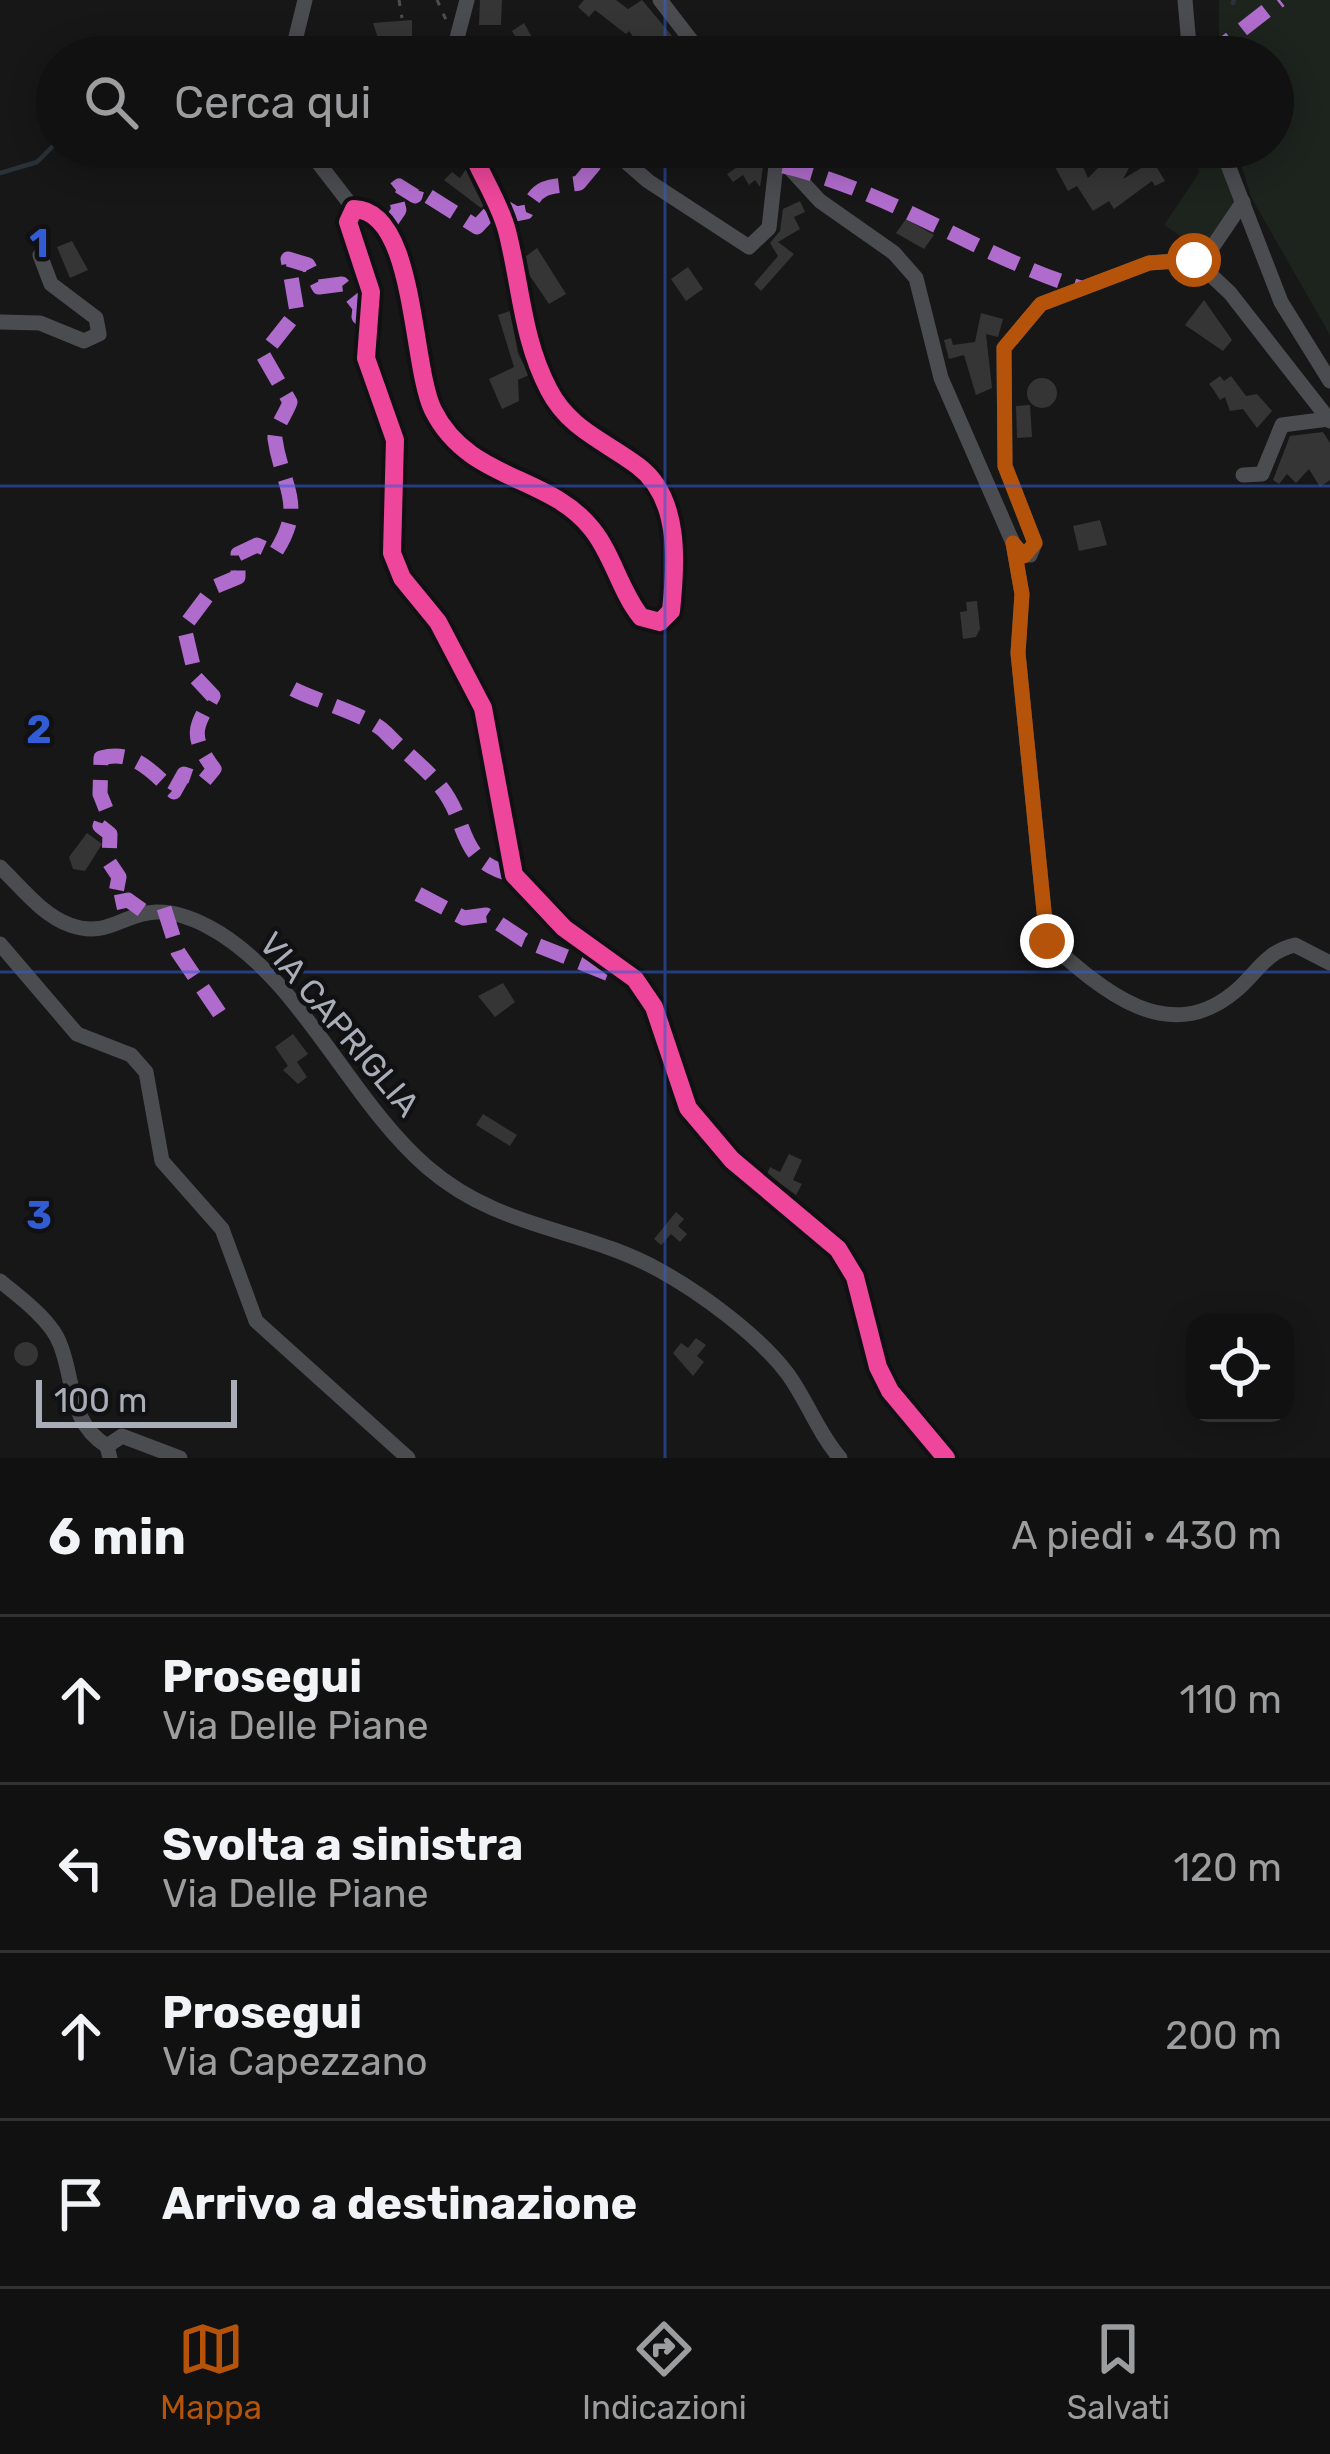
<!DOCTYPE html>
<html lang="it">
<meta charset="utf-8">
<style>
:root{--surface:#111;--page:#1a1a1a;--text:#f1f3f6;--muted:#9c9d9f;--line:#303131;--accent:#b45309}
body{margin:0;font-family:Rubik,sans-serif;background:var(--page);color:var(--text)}
.controls{position:absolute;right:36px;bottom:36px;display:grid;overflow:hidden;border-radius:24px;box-shadow:0 6px 30px #0003}
.controls button{width:108px;height:108px;display:grid;place-items:center;padding:0;border:0;border-bottom:3px solid var(--line);background:var(--surface);color:var(--text);font:60px sans-serif}
.scale{position:absolute;left:36px;bottom:30px;width:201px;box-sizing:border-box;padding-left:12px;border:6px solid #a8adb8;border-top:0;font-size:33px;line-height:42px;white-space:nowrap;color:#a8adb8;-webkit-text-stroke:9px #111113;paint-order:stroke}
.stop{position:absolute;width:36px;height:36px;margin:-27px;border:9px solid #b45309;border-radius:50%;background:#fff}
.stop.end{background:#b45309;border-color:#fff;box-shadow:0 3px 12px #0008}
.list{margin:0;padding:0;list-style:none}
h2{display:flex;justify-content:space-between;align-items:center;height:156px;margin:0;padding:0 48px;font-size:51px}
h2 small{font-size:39px;font-weight:400;color:var(--muted)}
.list li{display:grid;grid-template-columns:78px 1fr auto;gap:36px;align-items:center;box-sizing:border-box;height:168px;padding:0 48px;border-top:3px solid var(--line)}
.list b{display:block;font-size:45px;white-space:nowrap}
.list p{margin:0;font-size:39px;white-space:nowrap;color:var(--muted)}
.list em{font-size:39px;font-style:normal;color:var(--muted)}
.icon{flex:none;width:66px;height:66px;fill:none;stroke:currentColor;stroke-width:2;stroke-linecap:round;stroke-linejoin:round}
.map{position:relative;flex:none;width:1330px;height:1458px;overflow:hidden}
.search{position:absolute;background:var(--surface);box-shadow:0 6px 30px #0003;left:36px;right:36px;top:36px;height:132px;display:flex;align-items:center;gap:30px;box-sizing:border-box;padding:0 42px;border-radius:66px;color:var(--muted);font-size:45px}
.sheet{height:828px;background:var(--surface)}
nav{display:flex;justify-content:space-around;align-items:center;box-sizing:border-box;height:168px;border-top:3px solid var(--line);background:var(--surface);font-size:33px;color:var(--muted)}
nav a{display:grid;justify-items:center;gap:6px}
nav .on{color:var(--accent)}
.map>svg:first-child{display:block}
.green{fill:#1d241e}
.lines{fill:none;stroke-linecap:round;stroke-linejoin:round}
.stream{stroke:#2a3239;stroke-width:4.5}
.building{fill:#353536}
.path{stroke:#4d4e52;stroke-width:3;stroke-dasharray:6 9;stroke-linecap:butt}
.minor{stroke:#4b4c50;stroke-width:15}
.quiet{stroke:#b06ccc;stroke-width:15;stroke-dasharray:30 15;stroke-linecap:butt}
.cycleway-casing{stroke:#111113;stroke-width:26}
.cycleway{stroke:#ed469a;stroke-width:18}
.route{stroke:#b45309;stroke-width:15}
.grid{fill:none;stroke:#325cd3;stroke-width:3;stroke-opacity:0.55}
.labels{text-anchor:middle;stroke-width:9;stroke-linejoin:round;paint-order:stroke}
.street-label{font-size:33px;fill:#a8adb8;stroke:#111113}
.grid-label{font-size:39px;text-anchor:middle;font-weight:bold;fill:#325cd3;stroke:#111113;stroke-width:9;stroke-linejoin:round;paint-order:stroke}
</style>
<div class="map">
<svg width="1330" height="1458" viewBox="0 0 1330 1458">
<rect width="100%" height="100%" fill="#171717"/>
<g class="green">
<polygon points="1219,0 1330,0 1330,335 1251,197 1236,147 1273,147 1273,57 1219,57"/>
<polygon points="1196,147 1218,147 1238,198 1205,253 1164,225 1199,173"/>
</g>
<g class="lines">
<g class="stream">
<polyline points="1233,3 1234,0"/>
<polyline points="0,173 37,162 56,143"/>
</g>
</g>
<g class="building">
<polygon points="480,0 502,0 501,25 479,25"/>
<polygon points="584,0 616,0 628,9 642,0 683,49 676,53 667,40 656,48 650,39 639,45 629,31 626,34 595,10 589,17 578,7"/>
<polygon points="412,20 412,46 394,52 396,57 384,57 373,23"/>
<polygon points="524,23 543,57 527,57 512,31"/>
<polygon points="743,147 758,147 764,160 760,187 755,180 749,185 743,175 733,182 727,174 736,168 729,158"/>
<polygon points="1114,152 1130,166 1123,179 1153,161 1165,181 1155,186 1152,181 1114,209 1109,201 1093,211 1077,186 1068,191 1055,167 1078,156 1088,178"/>
<polygon points="466,169 484,205 481,208 444,180 452,172 460,178"/>
<polygon points="800,201 805,212 794,217 800,229 778,242 794,254 761,291 754,284 778,256 770,243 780,231 783,209"/>
<polygon points="906,219 934,235 924,249 896,233"/>
<polygon points="72,241 88,270 70,278 57,247"/>
<polygon points="537,248 566,294 549,304 528,273 525,257"/>
<polygon points="688,267 703,289 686,301 671,279"/>
<polygon points="1204,300 1232,340 1223,351 1185,325"/>
<polygon points="510,311 518,353 529,375 518,380 519,401 502,409 489,379 514,367 498,315"/>
<polygon points="981,313 1003,319 998,337 986,334 992,388 976,395 964,355 949,359 944,340 951,338 953,345 975,342"/>
<polygon points="1220,376 1224,381 1231,376 1246,396 1257,394 1272,411 1257,428 1243,409 1230,411 1225,397 1220,400 1213,389 1209,384"/>
<circle cx="1042" cy="393" r="15"/>
<polygon points="1030,405 1032,437 1017,438 1016,406"/>
<polygon points="1323,432 1330,443 1330,480 1320,487 1309,469 1296,483 1287,474 1279,484 1273,480 1290,436"/>
<polygon points="1100,520 1107,545 1079,551 1073,526"/>
<polygon points="977,601 980,629 976,637 963,639 960,612 967,611 966,602"/>
<polygon points="87,833 102,844 85,871 73,869 69,857"/>
<polygon points="503,983 515,1002 495,1017 478,996"/>
<polygon points="293,1034 308,1054 297,1062 307,1077 298,1084 283,1070 288,1066 275,1047"/>
<polygon points="483,1114 517,1135 510,1146 476,1125"/>
<polygon points="789,1154 802,1160 793,1180 802,1184 796,1195 767,1174 770,1167 780,1172"/>
<polygon points="676,1212 684,1219 678,1226 687,1234 680,1242 671,1234 661,1245 654,1239"/>
<polygon points="696,1338 706,1345 697,1356 704,1362 693,1376 673,1353 681,1343 688,1348"/>
<circle cx="26" cy="1354" r="12"/>
</g>
<g class="lines">
<g class="path">
<polyline points="399,0 402,18"/>
<polyline points="437,0 447,22"/>
</g>
<g class="minor">
<polyline points="660,0 704,57"/>
<polyline points="1185,0 1190,57"/>
<polyline points="291,57 305,0"/>
<polyline points="452,57 467,0"/>
<polyline points="306,147 354,209"/>
<path d="M470,147c11,29 29,54 37,84 14,54 15,108 42,159 20,39 56,51 89,76 43,32 38,98 33,145l-11,11 -19,-5c-21,-26 -28,-62 -49,-88 -43,-55 -123,-47 -159,-119 -22,-45 -17,-200 -79,-201l-6,13 23,70 -5,66 29,82 -3,113 10,25 36,44 45,86 31,167 50,53 71,51 19,28 34,101 44,52 106,89 17,28 23,90 12,24 56,67"/>
<polyline points="609,147 648,181 749,247 769,228 777,156"/>
<path d="M770,147l50,54 74,52 22,25 25,100 72,165 9,51 -4,59 29,288c55,49 122,109 191,48 21,-19 28,-37 57,-44l35,18"/>
<polyline points="1221,147 1281,302 1330,381"/>
<polyline points="1194,259 1230,293 1330,421"/>
<polyline points="0,322 40,323 84,341 99,334 96,318 51,284 40,255"/>
<polyline points="1243,475 1262,474 1282,425 1328,419"/>
<polyline points="1015,546 1017,553 1030,555 1035,543 1005,466 1004,348 1041,304 1149,263 1205,258 1243,202"/>
<path d="M0,867c21,20 42,48 70,58 53,19 61,-38 137,1 91,47 141,173 220,241 74,64 155,60 232,103 42,23 99,65 128,103 20,27 31,60 53,85"/>
<polyline points="0,944 77,1034 131,1055 146,1072 162,1161 222,1229 256,1321 408,1458"/>
<path d="M0,1281c19,15 52,40 60,63 15,37 8,78 47,102"/>
<polyline points="110,1458 107,1446 122,1436 180,1458"/>
</g>
<g class="quiet">
<polyline points="1207,57 1280,0"/>
<path d="M783,166c106,24 198,92 301,123"/>
<path d="M499,204l17,10 10,-2c13,-30 24,-24 53,-29l30,-36"/>
<polyline points="386,229 399,210 394,190 399,186 415,196 417,189 477,227 490,213 500,225 500,221"/>
<path d="M293,689c23,12 78,27 93,44 17,18 39,34 54,53 31,38 15,75 74,89"/>
<polyline points="418,894 464,918 486,915 524,940 612,975"/>
<polyline points="164,908 178,952 220,1014"/>
<path d="M142,910l-14,-10 -14,3 5,-26 -10,-15 1,-28 -10,-8 6,-17 -6,-15 1,-36c33,-9 51,14 73,34l10,-18 20,7 10,-12c-26,-35 -18,-42 -1,-73l-17,-18 -12,-51 30,-40 24,-10v-23l19,-9 18,8c32,-50 7,-65 0,-114 -1,-10 12,-27 15,-37l-27,-47 34,-43 -9,-53 20,6 11,22 23,-3 18,23 -1,10 6,-1"/>
</g>
<g class="cycleway-casing">
<path id="cycleway" d="M470,147c11,29 29,54 37,84 14,54 15,108 42,159 20,39 56,51 89,76 43,32 38,98 33,145l-11,11 -19,-5c-21,-26 -28,-62 -49,-88 -43,-55 -123,-47 -159,-119 -22,-45 -17,-200 -79,-201l-6,13 23,70 -5,66 29,82 -3,113 10,25 36,44 45,86 31,167 50,53 71,51 19,28 34,101 44,52 106,89 17,28 23,90 12,24 56,67"/>
</g>
<use href="#cycleway" class="cycleway"/>
</g>
<g class="lines">
<polyline class="route" points="1047,941 1018,653 1022,594 1013,543 1024,556 1035,543 1005,466 1004,348 1041,304 1149,263 1194,260"/>
</g>
<path class="grid" d="M665,0v57M665,147v1311M0,486h1330M0,972h1330"/>
<g class="labels">
<g class="street-label">
<text transform="translate(340 1024) rotate(50)" y="12">VIA CAPRIGLIA</text>
</g>
</g>
<g class="grid-label">
<text x="39" y="257">1</text>
<text x="39" y="743">2</text>
<text x="39" y="1229">3</text>
</g>
</svg>
<div class="controls">
<button><svg class="icon" aria-label="locate" viewBox="0 0 24 24"><circle cx="12" cy="12" r="6"/><path d="M12 2v4M12 18v4M2 12h4M18 12h4"/></svg></button>
</div>
<div class="scale">100 m</div>
<div class="stop" style="left:1194px;top:260px"></div>
<div class="stop end" style="left:1047px;top:941px"></div>
<div class="search"><svg class="icon" aria-label="search" viewBox="0 0 24 24"><circle cx="10" cy="10" r="6"/><path d="M15 15l6 6"/></svg>Cerca qui</div>
</div>
<section class="sheet">
<h2>6 min<small>A piedi · 430 m</small></h2>
<ul class="list">
<li><svg class="icon" aria-label="ahead" viewBox="0 0 24 24"><path d="M12 20V5M6 11l6-6 6 6"/></svg><div><b>Prosegui</b><p>Via Delle Piane</p></div><em>110 m</em></li>
<li><svg class="icon" aria-label="left" viewBox="0 0 24 24"><path d="M17 20v-9H6M10 6l-5 5 5 5"/></svg><div><b>Svolta a sinistra</b><p>Via Delle Piane</p></div><em>120 m</em></li>
<li><svg class="icon" aria-label="ahead" viewBox="0 0 24 24"><path d="M12 20V5M6 11l6-6 6 6"/></svg><div><b>Prosegui</b><p>Via Capezzano</p></div><em>200 m</em></li>
<li><svg class="icon" aria-label="arrive" viewBox="0 0 24 24"><path d="M6 21V4h12l-3 4 3 4H6"/></svg><div><b>Arrivo a destinazione</b></div></li>
</ul>
</section>
<nav>
<a class="on"><svg class="icon" aria-label="map" viewBox="0 0 24 24"><path d="M3 6l6-2 6 2 6-2v14l-6 2-6-2-6 2zM9 4v14M15 6v14"/></svg>Mappa</a>
<a><svg class="icon" aria-label="directions" viewBox="0 0 24 24"><path d="M12 3l9 9-9 9-9-9zM9 14v-3h6M13 9l2 2-2 2"/></svg>Indicazioni</a>
<a><svg class="icon" aria-label="saved" viewBox="0 0 24 24"><path d="M7 4h10v16l-5-4-5 4z"/></svg>Salvati</a>
</nav>
